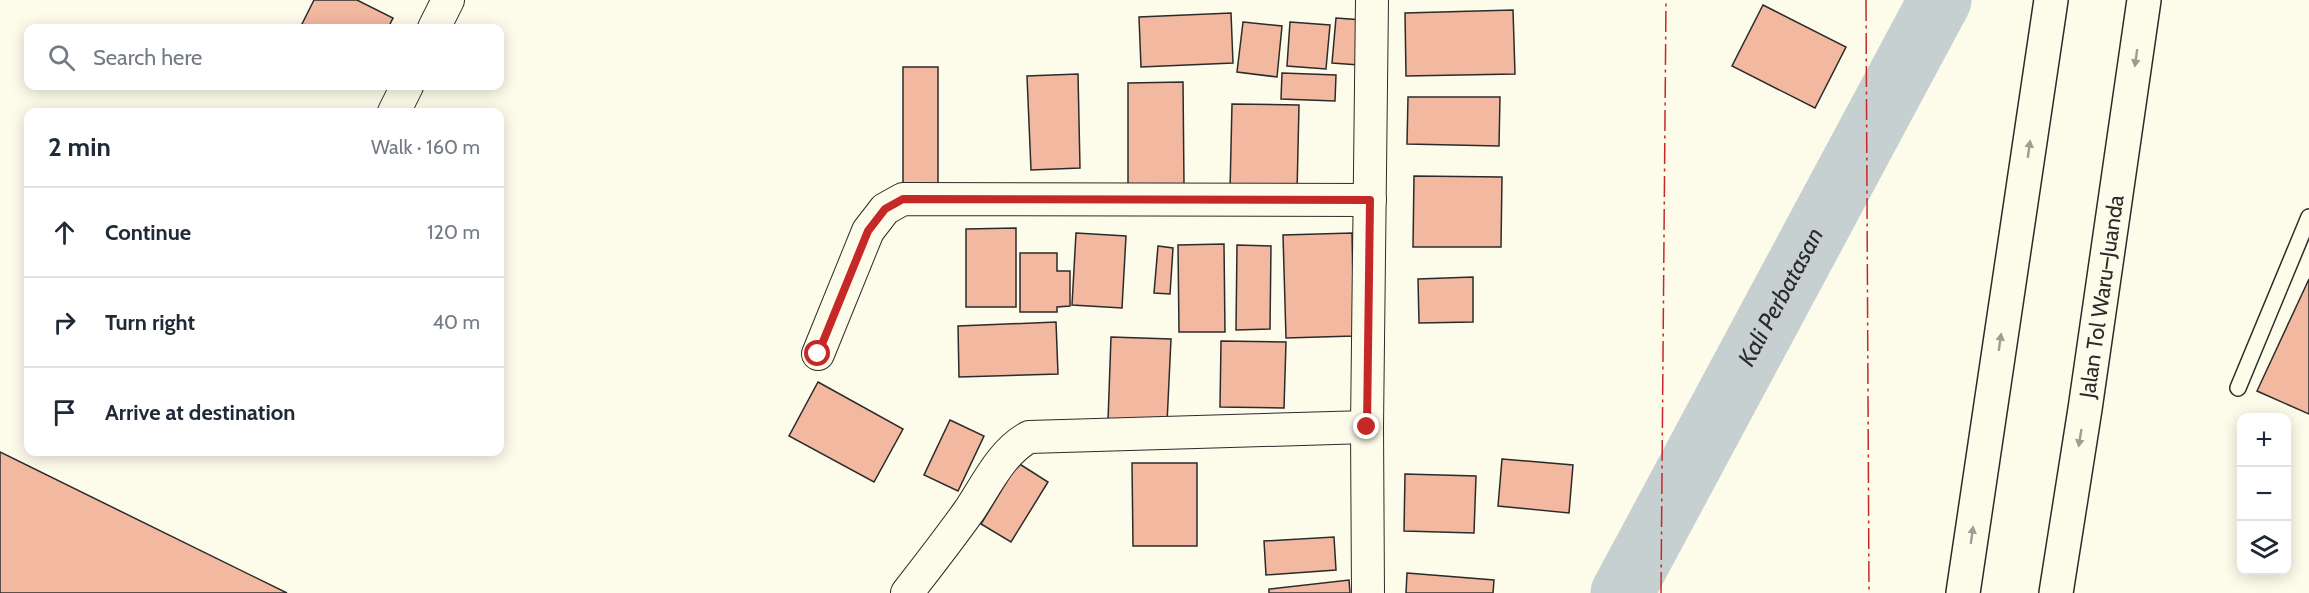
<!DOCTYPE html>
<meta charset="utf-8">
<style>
:root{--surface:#fff;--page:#f2f2f3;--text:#1f2937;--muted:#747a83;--line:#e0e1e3}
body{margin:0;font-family:Cabin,sans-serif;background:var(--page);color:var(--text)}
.controls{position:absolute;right:18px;bottom:18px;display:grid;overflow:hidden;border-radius:12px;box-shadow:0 3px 15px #0003}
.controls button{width:54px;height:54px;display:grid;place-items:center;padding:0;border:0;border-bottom:2px solid var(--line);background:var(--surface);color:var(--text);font:30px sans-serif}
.stop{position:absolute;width:18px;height:18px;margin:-14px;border:4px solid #c62828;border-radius:50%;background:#fff}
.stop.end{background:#c62828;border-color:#fff;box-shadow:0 2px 6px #0008}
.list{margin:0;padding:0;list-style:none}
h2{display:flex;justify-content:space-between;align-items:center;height:78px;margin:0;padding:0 24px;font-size:26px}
h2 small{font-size:20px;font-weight:400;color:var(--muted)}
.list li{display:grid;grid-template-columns:39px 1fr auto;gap:18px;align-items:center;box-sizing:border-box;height:90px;padding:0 24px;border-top:2px solid var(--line)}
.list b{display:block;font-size:22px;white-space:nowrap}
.list em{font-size:20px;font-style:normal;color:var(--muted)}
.icon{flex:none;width:33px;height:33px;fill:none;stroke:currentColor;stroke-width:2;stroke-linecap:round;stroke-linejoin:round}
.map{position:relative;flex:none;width:2309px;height:593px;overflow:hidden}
.search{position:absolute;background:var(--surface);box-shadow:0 3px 15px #0003;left:24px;top:24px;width:480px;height:66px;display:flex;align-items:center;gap:15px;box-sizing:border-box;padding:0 21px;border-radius:12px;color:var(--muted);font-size:22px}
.panel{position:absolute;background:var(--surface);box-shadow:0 3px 15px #0003;left:24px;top:108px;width:480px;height:348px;border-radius:12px}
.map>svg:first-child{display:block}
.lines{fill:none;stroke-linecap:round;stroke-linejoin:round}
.river{stroke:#c7d0d0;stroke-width:63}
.building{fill:#f2b8a0;stroke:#2b2b2b;stroke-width:1.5}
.lane-casing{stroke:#2b2b2b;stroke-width:18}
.street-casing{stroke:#2b2b2b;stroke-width:34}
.highway-casing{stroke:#2b2b2b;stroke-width:36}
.lane{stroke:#fdfbea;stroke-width:15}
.street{stroke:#fdfbea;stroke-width:32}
.highway{stroke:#fdfbea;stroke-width:33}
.power{stroke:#c62828;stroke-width:1.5;stroke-dasharray:21 4.5 3 4.5;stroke-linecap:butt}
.oneway{fill:#9e9d94}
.route{stroke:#c62828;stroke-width:8}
.labels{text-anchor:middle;stroke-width:4.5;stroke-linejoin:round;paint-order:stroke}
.street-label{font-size:22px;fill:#2b2b2b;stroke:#fdfbea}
.water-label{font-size:24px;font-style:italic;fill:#2b2b2b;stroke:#fdfbea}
</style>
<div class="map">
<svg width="2309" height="593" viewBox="0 0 2309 593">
<rect width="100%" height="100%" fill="#fdfbea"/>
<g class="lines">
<path class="river" id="s1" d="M1622,593l318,-593"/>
</g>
<g class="building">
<polygon points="314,0 357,0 393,18 388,28 300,28"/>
<polygon points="1763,5 1846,47 1815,108 1732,66"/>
<polygon points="1513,10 1515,74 1406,76 1405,13"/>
<polygon points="1231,13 1233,63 1141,67 1139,17"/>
<polygon points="1336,18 1363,20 1359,65 1332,63"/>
<polygon points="1243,22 1282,26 1277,77 1237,72"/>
<polygon points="1290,22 1330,25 1326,69 1287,66"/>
<rect x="903" y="67" width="35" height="120"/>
<polygon points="1282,73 1336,75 1335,101 1281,99"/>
<polygon points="1078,74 1080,168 1031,170 1027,76"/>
<polygon points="1183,82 1184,185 1128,185 1128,83"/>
<polygon points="1408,97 1500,97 1499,146 1407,144"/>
<polygon points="1232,104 1299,105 1297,193 1230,191"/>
<polygon points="1414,176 1502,177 1501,247 1413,247"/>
<polygon points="1016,228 1016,307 966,307 966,229"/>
<polygon points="1076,233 1126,236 1122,308 1072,305"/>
<polygon points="1352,233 1354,336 1286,338 1283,235"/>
<polygon points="1224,244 1225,332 1179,332 1178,245"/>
<polygon points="1237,245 1271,246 1270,329 1236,330"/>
<polygon points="1158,246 1173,248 1170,294 1154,293"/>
<polygon points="1020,253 1057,253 1057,271 1070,271 1070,306 1057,307 1057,312 1020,312"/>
<polygon points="1473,277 1473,322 1419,323 1418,279"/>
<polygon points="2309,279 2309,414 2257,391"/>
<polygon points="1056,322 1058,374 959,377 958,326"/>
<polygon points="1111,337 1171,339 1167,423 1108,421"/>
<polygon points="1221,341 1286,342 1284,408 1220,407"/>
<polygon points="818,382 903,429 874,482 789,436"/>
<polygon points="950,420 984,436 958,491 924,475"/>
<polygon points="0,452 287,593 0,593"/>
<polygon points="1502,459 1573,465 1569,513 1498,506"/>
<polygon points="1018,463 1048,482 1011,542 981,524"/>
<polygon points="1132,463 1197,463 1197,546 1133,546"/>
<polygon points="1405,474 1476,476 1474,533 1404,531"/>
<polygon points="1334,537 1336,570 1266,575 1264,541"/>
<polygon points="1407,573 1494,580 1493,593 1406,593"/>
<polygon points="1349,580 1350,593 1269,593 1269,589"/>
</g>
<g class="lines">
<g class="lane-casing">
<polyline id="lane" points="2238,388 2309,217"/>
</g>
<g class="street-casing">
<g id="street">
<polyline points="434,28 448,0"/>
<polyline points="394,112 407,86"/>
<polyline points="818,354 868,231 885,209 903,199 1370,200"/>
<path d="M907,593c21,-27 42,-54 62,-82 17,-25 32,-59 60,-74l338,-10"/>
<polyline points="1368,593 1367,427 1372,0"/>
</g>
</g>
<g class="highway-casing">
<g id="highway">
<polyline points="1963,593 2051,0"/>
<path id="s2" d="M2056,593l29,-184 59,-409"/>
</g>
</g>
<use href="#lane" class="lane"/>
<use href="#street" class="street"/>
<use href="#highway" class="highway"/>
<g class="power">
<polyline points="1866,0 1869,593"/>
<polyline points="1661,593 1666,0"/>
</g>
</g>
<defs><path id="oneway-solid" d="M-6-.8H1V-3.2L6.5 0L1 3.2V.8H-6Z" transform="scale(1.5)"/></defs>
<g class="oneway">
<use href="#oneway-solid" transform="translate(2136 58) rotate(98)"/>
<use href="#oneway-solid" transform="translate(2029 149) rotate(-82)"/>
<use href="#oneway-solid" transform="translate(2000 342) rotate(-82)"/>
<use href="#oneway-solid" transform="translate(2080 438) rotate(99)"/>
<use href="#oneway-solid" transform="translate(1972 535) rotate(-82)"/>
</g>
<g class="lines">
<polyline class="route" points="818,354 868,231 885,209 903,199 1370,200 1367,427"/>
</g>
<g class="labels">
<g class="street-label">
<text dy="8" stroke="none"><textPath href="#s2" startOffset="300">Jalan Tol Waru–Juanda</textPath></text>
</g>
<g class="water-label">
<text dy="8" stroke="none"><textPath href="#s1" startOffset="336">Kali Perbatasan</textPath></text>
</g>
</g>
</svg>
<div class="controls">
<button>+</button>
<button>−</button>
<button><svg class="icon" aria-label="layers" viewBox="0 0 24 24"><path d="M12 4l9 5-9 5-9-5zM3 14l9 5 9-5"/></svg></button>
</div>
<div class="stop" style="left:818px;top:354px"></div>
<div class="stop end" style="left:1367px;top:427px"></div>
<div class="search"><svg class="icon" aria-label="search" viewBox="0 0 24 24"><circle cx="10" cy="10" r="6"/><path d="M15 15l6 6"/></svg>Search here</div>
<section class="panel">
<h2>2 min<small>Walk · 160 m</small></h2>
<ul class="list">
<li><svg class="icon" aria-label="ahead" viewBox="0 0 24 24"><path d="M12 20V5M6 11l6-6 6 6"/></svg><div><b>Continue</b></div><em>120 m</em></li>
<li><svg class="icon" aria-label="right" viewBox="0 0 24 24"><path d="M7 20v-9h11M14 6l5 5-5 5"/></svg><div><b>Turn right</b></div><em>40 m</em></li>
<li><svg class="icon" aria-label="arrive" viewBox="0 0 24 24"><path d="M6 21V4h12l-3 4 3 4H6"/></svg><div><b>Arrive at destination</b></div></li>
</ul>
</section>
</div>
